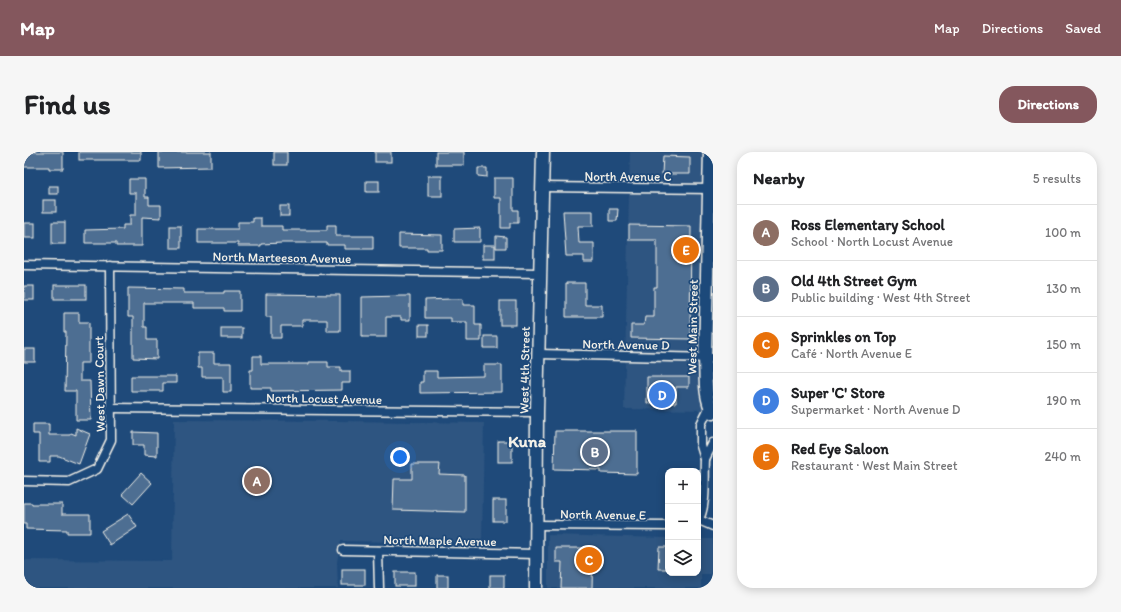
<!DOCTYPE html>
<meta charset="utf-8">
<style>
:root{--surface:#fff;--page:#f6f6f6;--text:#202124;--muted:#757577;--line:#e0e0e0;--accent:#84575d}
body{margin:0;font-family:Itim,sans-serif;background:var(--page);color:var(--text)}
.controls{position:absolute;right:12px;bottom:12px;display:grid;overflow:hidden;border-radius:8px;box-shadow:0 2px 10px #0003}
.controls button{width:36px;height:36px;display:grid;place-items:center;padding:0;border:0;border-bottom:1px solid var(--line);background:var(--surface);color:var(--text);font:20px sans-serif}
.you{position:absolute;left:376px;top:305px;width:14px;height:14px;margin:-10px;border:3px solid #fff;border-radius:50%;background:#1a73e8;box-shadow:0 0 0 6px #1a73e833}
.badge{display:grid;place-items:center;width:26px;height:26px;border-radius:50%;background:var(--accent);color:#fff;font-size:13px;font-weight:700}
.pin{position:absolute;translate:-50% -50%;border:2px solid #fff;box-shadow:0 1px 4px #0006}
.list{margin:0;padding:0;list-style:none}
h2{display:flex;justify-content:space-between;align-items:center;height:52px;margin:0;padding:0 16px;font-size:17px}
h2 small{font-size:13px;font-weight:400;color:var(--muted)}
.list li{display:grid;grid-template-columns:26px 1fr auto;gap:12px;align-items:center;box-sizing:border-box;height:56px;padding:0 16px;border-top:1px solid var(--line)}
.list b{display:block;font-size:15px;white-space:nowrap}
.list p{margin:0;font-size:13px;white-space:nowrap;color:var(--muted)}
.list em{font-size:13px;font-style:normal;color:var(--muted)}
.icon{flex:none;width:22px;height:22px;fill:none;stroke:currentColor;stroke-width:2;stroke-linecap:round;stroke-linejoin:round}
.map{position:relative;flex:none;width:689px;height:436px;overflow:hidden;border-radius:16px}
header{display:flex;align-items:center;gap:24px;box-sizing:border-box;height:56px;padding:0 20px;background:var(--accent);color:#fff}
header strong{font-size:19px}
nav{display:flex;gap:22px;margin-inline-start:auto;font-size:14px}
.intro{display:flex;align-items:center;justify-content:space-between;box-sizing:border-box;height:96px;padding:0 24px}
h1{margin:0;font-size:28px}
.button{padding:10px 18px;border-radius:16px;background:var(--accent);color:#fff;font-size:14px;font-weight:700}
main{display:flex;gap:24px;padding:0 24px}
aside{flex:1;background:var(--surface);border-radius:16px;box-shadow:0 2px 10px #0003}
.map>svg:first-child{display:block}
.built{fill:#2d5581}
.building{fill:#4d6e92;stroke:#f4f1e8}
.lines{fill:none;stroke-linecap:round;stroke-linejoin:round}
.street-casing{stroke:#f4f1e8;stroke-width:11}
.secondary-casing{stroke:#f4f1e8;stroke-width:15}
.street{stroke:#1f4a7a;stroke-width:8}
.secondary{stroke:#1f4a7a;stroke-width:12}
.labels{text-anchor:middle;stroke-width:3.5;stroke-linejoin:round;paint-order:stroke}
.street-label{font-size:13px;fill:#f4f1e8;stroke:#1f4a7a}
.district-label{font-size:17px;font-weight:bold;fill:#f4f1e8;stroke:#1f4a7a}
</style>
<header>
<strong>Map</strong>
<nav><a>Map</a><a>Directions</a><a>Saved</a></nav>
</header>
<div class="intro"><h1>Find us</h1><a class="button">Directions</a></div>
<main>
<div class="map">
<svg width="689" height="436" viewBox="0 0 689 436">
<rect width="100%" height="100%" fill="#1f4a7a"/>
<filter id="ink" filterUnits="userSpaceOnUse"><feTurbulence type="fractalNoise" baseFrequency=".025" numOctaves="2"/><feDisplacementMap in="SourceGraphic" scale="8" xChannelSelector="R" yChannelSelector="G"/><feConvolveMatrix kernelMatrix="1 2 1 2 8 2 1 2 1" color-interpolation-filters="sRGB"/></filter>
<g filter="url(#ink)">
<g class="built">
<polygon points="606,0 689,0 689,258 600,257"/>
<polygon points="150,268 317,269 460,271 458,391 317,389 313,410 314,436 0,436 0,408 148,409"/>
<polygon points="524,383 644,386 644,421 674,421 674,387 689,387 689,422 677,422 677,436 524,436"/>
</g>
<g class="building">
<polygon points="3,0 39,0 39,17 25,17 25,15 0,15 0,2 3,2"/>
<rect x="55" y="0" width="62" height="8"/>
<polygon points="135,0 187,0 187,15 135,16"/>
<rect x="250" y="0" width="13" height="13"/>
<rect x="351" y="0" width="16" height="10"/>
<rect x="412" y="0" width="28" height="13"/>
<polygon points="639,4 666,5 666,22 638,22"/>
<polygon points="454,16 463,16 463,25 454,24"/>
<rect x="404" y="24" width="14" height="20"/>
<polygon points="470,26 489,26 489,58 494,58 494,71 486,71 486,76 477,76 477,46 470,46"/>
<polygon points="105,27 121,27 121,45 125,45 125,53 137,53 137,66 118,65 118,94 92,94 92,91 61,91 61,78 99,77 99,73 106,73 106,63 112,63 112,41 105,41"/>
<rect x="342" y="29" width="13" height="11"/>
<rect x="25" y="34" width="9" height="8"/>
<rect x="19" y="48" width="13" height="12"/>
<rect x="256" y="54" width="9" height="10"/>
<polygon points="585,57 594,57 593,69 585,69"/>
<polygon points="539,59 569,59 569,74 554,74 555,91 570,91 570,110 560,110 560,104 542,104"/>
<polygon points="229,66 237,66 237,74 258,74 258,78 303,78 303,73 312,73 312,84 349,84 349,97 321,97 321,93 303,93 303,91 258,91 237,92 237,94 214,94 214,91 174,91 174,77 214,77 214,70 229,70"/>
<rect x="28" y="70" width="13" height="22"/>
<rect x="0" y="71" width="11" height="15"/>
<polygon points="605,73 667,74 666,187 607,186 607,173 620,173 621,165 630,165 630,135 633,135 633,88 605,88"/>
<rect x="146" y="74" width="11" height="22"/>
<polygon points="456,76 456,90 430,90 430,77"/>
<polygon points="375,82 418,83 418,98 403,98 403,96 375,96"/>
<polygon points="472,84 482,85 482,96 472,96"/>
<rect x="459" y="93" width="12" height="14"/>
<polygon points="542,131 561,131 561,153 578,153 578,165 542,165"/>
<rect x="30" y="133" width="32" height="14"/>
<rect x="0" y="134" width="10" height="14"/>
<polygon points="104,136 160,137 160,141 200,141 200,139 216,139 216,159 200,159 200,156 170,156 170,151 120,151 120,175 123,175 123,188 133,188 133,207 109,206 109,165 104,165"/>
<polygon points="242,142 316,143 316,179 303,179 303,168 278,168 278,174 257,174 257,186 247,186 247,165 242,165"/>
<polygon points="377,144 386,144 386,168 377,168 377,165 362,165 362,185 338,185 338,145"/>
<polygon points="426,147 439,147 439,153 451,153 451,173 457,173 457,189 443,189 443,170 427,170 427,166 401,166 401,148"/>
<rect x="476" y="149" width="16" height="24"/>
<polygon points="40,161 55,161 55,170 65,170 65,211 56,211 56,229 66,229 67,268 52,268 52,239 41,239 42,180 40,180"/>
<rect x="395" y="173" width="9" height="11"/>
<rect x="197" y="176" width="21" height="10"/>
<rect x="460" y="184" width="13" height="12"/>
<rect x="0" y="197" width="11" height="13"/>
<polygon points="174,201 190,201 190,211 207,211 207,240 199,240 199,225 178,225 178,216 174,216"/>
<polygon points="229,204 237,204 237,212 285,212 285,210 304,210 304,215 317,215 317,219 326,219 326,231 318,231 318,238 247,239 247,236 226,236 226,218 229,218"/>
<polygon points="460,213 478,213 478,240 396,241 396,230 399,230 399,219 413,219 413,225 460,224"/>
<polygon points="107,224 152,224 152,231 139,231 139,239 107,239"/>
<polygon points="623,225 665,225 665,235 652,235 652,251 623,251"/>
<polygon points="9,272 25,272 25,283 46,283 47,281 52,283 52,276 66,282 55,312 35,304 26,304 26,310 15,310 15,282 9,282"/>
<polygon points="531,279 613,279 613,322 577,321 577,318 530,317"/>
<polygon points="109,280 133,281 133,304 120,303 120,293 109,293"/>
<rect x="474" y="289" width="14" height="21"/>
<polygon points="388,312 416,312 415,322 441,323 441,360 369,358 370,327 388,327"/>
<polygon points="117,321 128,331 109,352 98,342"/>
<rect x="469" y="348" width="13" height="21"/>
<polygon points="0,351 8,351 8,352 38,352 38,362 66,362 66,381 43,381 43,378 2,377 2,372 0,372"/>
<polygon points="104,362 113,375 86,393 77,379"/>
<polygon points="635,395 644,395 644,417 634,417"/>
<polygon points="532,396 569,396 568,436 537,436 538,410 532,410"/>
<rect x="318" y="417" width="23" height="16"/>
<rect x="371" y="420" width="20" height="14"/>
<rect x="413" y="423" width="11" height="13"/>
<rect x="466" y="423" width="14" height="13"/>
</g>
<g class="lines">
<g class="street-casing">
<g id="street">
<polyline points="519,35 689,37"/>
<polyline points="0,113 516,121"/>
<polyline points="515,202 689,206"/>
<polyline points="686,254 677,272 677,294 681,307 689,291"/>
<polyline points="87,256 513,260"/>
<polyline points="0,329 45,330 73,317 87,288 86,114"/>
<polyline points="675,368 689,374"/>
<path d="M674,369c9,-15 6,-44 7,-62"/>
<polyline points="513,373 644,374"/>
<polyline points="319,398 512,402"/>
<polyline points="354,399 355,436"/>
</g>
</g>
<g class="secondary-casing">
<g id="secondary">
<path d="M686,0l-5,206c1,19 -1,38 8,55"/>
<polyline points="512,436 513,260 519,0"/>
</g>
</g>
<use href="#street" class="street"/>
<use href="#secondary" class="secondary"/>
</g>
</g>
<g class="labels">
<g class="street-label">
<text x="604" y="29">North Avenue C</text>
<text transform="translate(258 105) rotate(1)" y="5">North Marteeson Avenue</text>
<text transform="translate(668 175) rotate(-89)" y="5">West Main Street</text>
<text transform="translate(602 192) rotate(1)" y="5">North Avenue D</text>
<text transform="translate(500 218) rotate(-89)" y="5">West 4th Street</text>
<text transform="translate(75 232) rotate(-91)" y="5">West Dawn Court</text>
<text transform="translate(300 246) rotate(1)" y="5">North Locust Avenue</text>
<text transform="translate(579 362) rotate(1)" y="5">North Avenue E</text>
<text transform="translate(416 388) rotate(1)" y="5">North Maple Avenue</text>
</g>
<g class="district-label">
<text x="503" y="295">Kuna</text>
</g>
</g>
</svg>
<div class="controls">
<button>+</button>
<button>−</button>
<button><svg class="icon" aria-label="layers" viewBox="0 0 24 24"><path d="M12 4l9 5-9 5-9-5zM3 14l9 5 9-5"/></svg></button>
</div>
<div class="you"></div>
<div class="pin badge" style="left:233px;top:329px;background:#8d6e63">A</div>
<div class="pin badge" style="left:571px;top:300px;background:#5c6f8a">B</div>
<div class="pin badge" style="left:565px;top:408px;background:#e8710a">C</div>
<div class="pin badge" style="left:638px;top:243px;background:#3f7fe0">D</div>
<div class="pin badge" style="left:662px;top:98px;background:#e8710a">E</div>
</div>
<aside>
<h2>Nearby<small>5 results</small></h2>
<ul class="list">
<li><span class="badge" style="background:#8d6e63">A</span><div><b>Ross Elementary School</b><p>School · North Locust Avenue</p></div><em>100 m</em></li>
<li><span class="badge" style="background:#5c6f8a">B</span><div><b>Old 4th Street Gym</b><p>Public building · West 4th Street</p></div><em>130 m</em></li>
<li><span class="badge" style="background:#e8710a">C</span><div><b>Sprinkles on Top</b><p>Café · North Avenue E</p></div><em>150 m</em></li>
<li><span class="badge" style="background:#3f7fe0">D</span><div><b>Super 'C' Store</b><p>Supermarket · North Avenue D</p></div><em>190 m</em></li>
<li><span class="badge" style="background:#e8710a">E</span><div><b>Red Eye Saloon</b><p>Restaurant · West Main Street</p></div><em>240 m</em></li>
</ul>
</aside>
</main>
